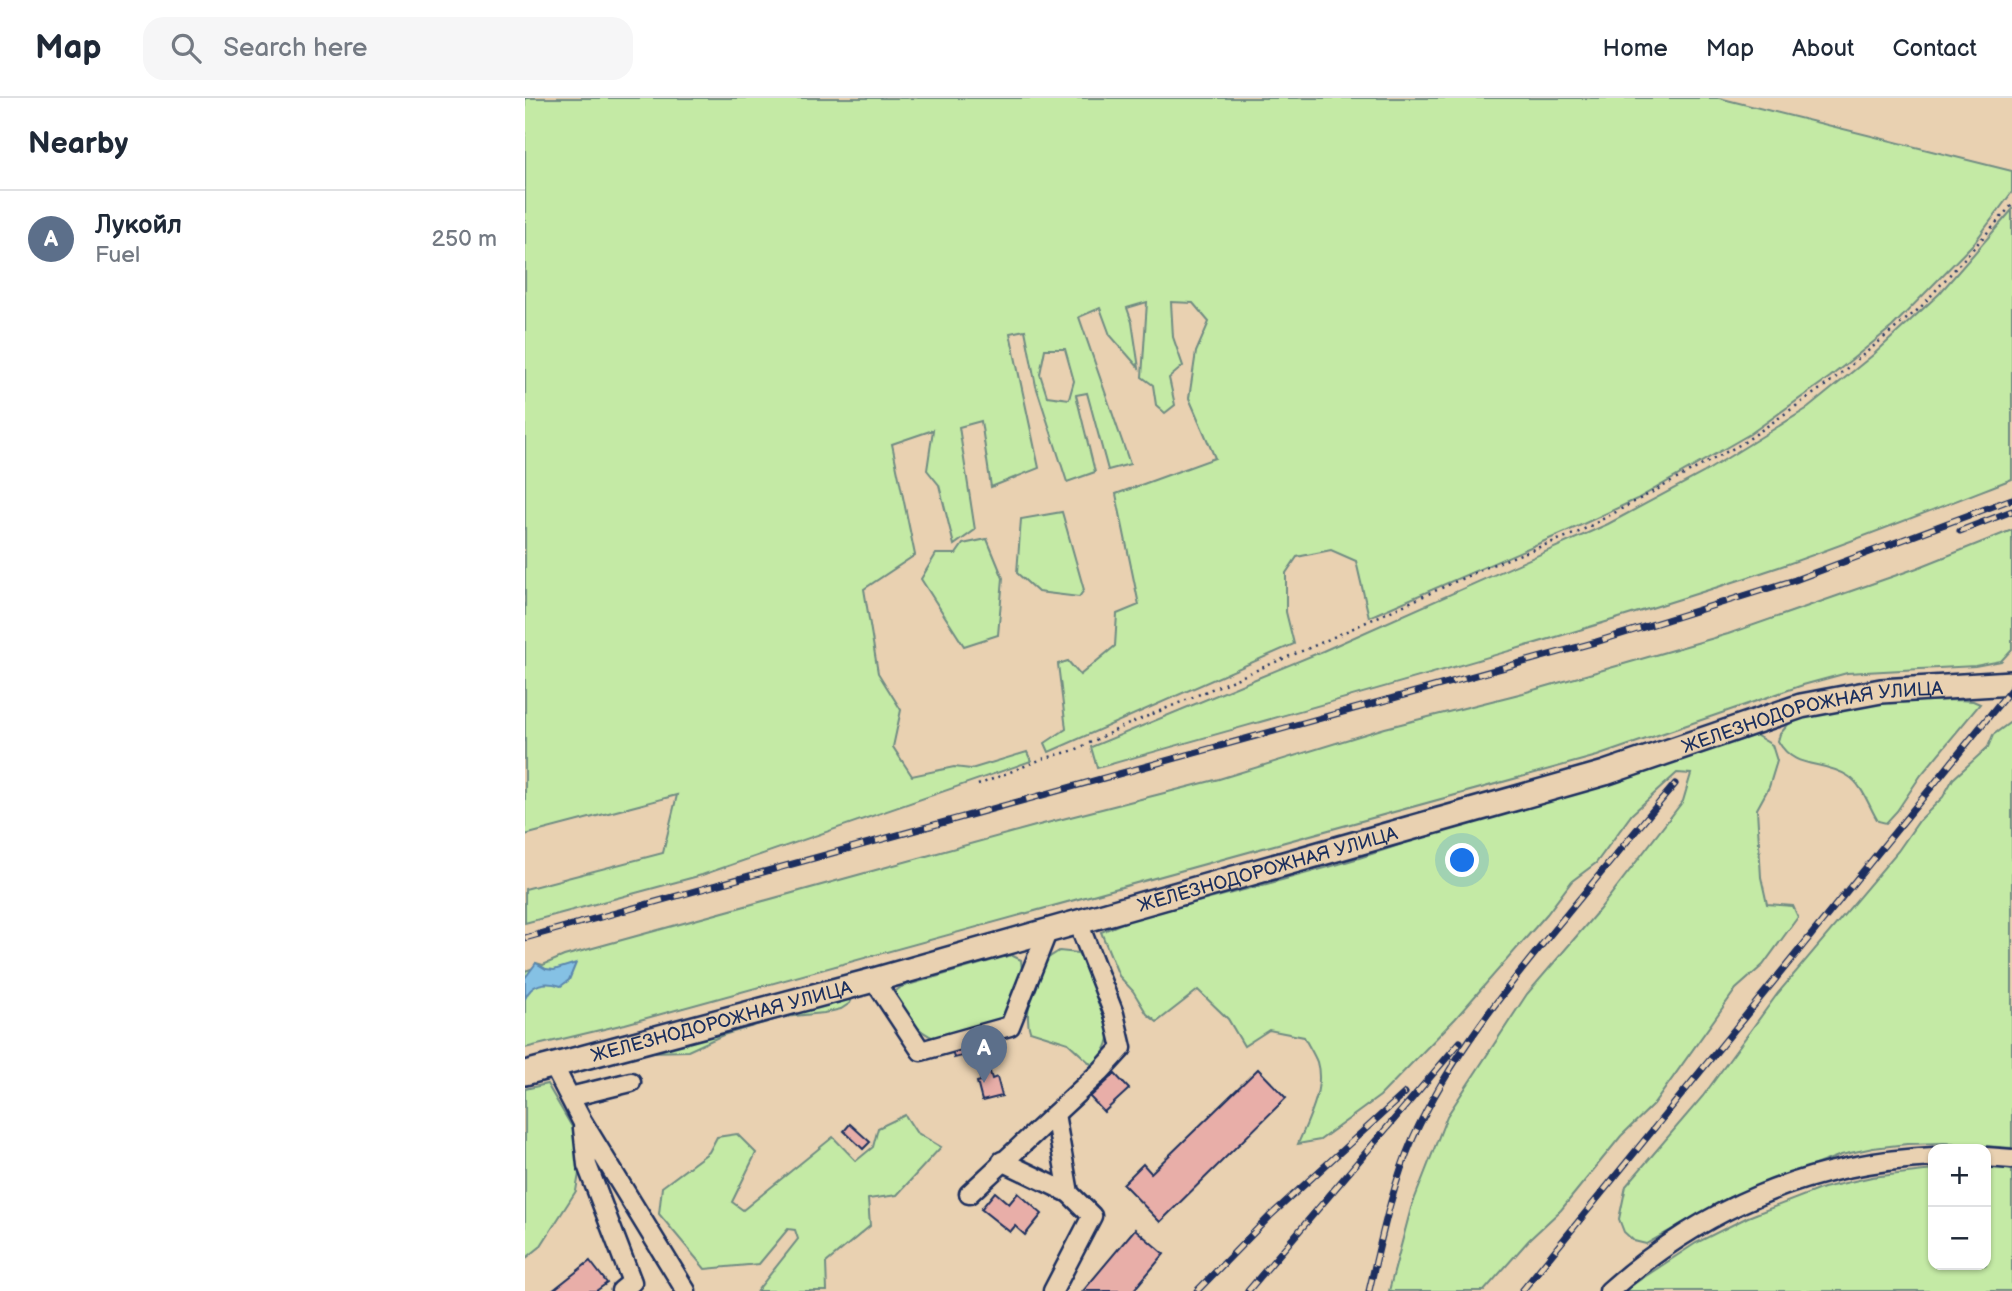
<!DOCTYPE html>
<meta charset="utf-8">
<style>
:root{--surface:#fff;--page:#f6f6f7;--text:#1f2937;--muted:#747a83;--line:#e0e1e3;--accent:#0f766e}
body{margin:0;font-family:"Balsamiq Sans",sans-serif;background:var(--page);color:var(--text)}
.controls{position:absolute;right:21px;bottom:21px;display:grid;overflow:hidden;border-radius:14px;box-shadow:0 2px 5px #0004}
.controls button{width:63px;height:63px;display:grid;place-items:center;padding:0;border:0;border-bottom:2px solid var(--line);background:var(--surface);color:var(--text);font:35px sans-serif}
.you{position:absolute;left:938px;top:763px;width:24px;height:24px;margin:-18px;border:5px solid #fff;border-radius:50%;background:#1a73e8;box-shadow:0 0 0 10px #1a73e833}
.badge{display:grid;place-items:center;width:46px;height:46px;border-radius:50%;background:var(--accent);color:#fff;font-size:23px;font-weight:700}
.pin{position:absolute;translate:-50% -58px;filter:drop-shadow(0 2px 4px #0008)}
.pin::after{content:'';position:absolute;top:37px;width:24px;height:21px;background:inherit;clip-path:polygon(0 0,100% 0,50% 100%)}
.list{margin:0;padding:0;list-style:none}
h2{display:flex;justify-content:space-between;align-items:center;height:91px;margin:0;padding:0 28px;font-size:30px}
h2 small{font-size:23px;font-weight:400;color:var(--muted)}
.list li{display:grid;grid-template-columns:46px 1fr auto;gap:21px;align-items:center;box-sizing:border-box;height:98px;padding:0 28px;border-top:2px solid var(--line)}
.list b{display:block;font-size:26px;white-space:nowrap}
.list p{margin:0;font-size:23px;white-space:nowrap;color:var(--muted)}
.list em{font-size:23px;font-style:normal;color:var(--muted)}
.icon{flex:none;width:38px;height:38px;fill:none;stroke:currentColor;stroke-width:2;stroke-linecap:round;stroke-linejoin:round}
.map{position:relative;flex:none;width:1487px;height:1193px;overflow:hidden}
header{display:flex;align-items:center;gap:42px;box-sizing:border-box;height:98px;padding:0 35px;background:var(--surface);border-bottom:2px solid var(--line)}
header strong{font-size:33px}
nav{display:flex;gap:38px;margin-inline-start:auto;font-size:24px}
.search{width:490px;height:63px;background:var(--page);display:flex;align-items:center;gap:18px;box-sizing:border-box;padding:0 24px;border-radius:21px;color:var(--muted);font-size:26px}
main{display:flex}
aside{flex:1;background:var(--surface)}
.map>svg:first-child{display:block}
.green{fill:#c4eaa5;stroke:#708c82;stroke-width:2;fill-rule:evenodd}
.water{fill:#85c1e4;stroke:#5b87ae;stroke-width:2}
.building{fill:#e8aea8;stroke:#1b2f5e;stroke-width:2}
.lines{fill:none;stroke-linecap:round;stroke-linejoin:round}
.minor-casing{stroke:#1b2f5e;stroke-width:23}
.major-casing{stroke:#1b2f5e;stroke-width:28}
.path{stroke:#1b2f5e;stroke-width:2.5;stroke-dasharray:2 5;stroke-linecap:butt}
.minor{stroke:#e9d1b1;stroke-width:18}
.major{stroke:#e9d1b1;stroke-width:23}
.rail-casing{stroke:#1b2f5e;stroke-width:7}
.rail{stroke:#e9d1b1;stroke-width:4.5;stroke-dasharray:13;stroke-linecap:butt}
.labels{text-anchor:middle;stroke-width:6;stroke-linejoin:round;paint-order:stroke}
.street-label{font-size:19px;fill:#1b2f5e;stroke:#e9d1b1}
</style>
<header>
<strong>Map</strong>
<div class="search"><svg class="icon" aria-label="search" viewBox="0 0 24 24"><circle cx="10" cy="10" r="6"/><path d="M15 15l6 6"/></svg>Search here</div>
<nav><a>Home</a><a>Map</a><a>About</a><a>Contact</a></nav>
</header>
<main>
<aside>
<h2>Nearby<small></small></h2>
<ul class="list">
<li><span class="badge" style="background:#5c6f8a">A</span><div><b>Лукойл</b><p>Fuel</p></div><em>250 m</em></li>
</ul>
</aside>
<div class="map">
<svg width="1487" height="1193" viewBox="0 0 1487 1193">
<rect width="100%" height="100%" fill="#e9d1b1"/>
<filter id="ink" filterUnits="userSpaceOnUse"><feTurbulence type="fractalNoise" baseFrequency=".0143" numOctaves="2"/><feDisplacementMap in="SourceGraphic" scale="14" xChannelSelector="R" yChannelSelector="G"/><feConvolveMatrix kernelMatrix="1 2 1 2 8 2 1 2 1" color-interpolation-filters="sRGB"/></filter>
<g filter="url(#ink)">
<g class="green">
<path d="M0,0h1194l293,73v21l-38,51 -82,84 -62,50 -80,57 -113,65 -58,27 -210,91 -13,-56 -25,-11 -34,7 -11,16v39l8,32 -245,108 -4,-9 21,-14 -8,-65 10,-3 12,14 35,-29 2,-32 22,-9 -23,-111 99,-36 -26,-60 7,-46 13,-30 -16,-19 -22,-1 2,35 10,29 -14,12 6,27 -10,8 -9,-8 -3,-20 -11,-8 5,-75 -20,6 5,14 7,46 -29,-33 -10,-27 -21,9 51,147 -22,6 -21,-77 -11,2 19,77 -28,10 -31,-96 -11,-56 -15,3 29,135 -48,19 -10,-66 -22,6 16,103 -21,15 -15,-60 -12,-15 6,-40 -41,14 23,111 -51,34 14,84 23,37 -8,37 19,29 42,-9 17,2 56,-17 4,9 -329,114 -177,48v-34l138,-36 14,-58 -152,40zM540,251l9,32 -5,18 -22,-3 -7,-22 5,-25z"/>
<path d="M1487,112v269c-77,30 -155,61 -233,88 -225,75 -454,136 -682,201l-6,-21 232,-96 285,-127 95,-51 105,-65 65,-53 66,-61z"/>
<polygon points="537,414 559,492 554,499 513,494 492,475 496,421"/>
<polygon points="1487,432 1487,551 1476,563 1450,568 1322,575 1278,587 1072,658 100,926 0,950 0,873 9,870 11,865 18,867 39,858 514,727 694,681 860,630 998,595 1203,536 1392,470"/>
<polygon points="462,441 478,480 473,537 439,548 396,481 411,456 431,456 438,446"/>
<path d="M1434,602l14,1 7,3 -59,71 -24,36 -11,12 -8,-2c-9,-14 -15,-36 -30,-45 -27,-17 -53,-5 -70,-35l2,-7 11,-13 53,-15 44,-4z"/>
<polygon points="1487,623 1487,1050 1419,1045 1382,1046 1348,1050 1316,1057 1203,1100 1121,1146 1109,1143 1099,1134 1094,1121 1101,1088 1178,998 1253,895 1373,753 1394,723 1418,699 1428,681 1463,649 1468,637"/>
<path d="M1227,635l20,12 5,16 -8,26 -12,22 4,68 6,27 26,2 5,11 -35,48 -27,24 -82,115 -33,32 -60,74 -32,30 -45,51h-95l22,-83 36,-92 80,-122 72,-84 84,-109 8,-27 -14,-1 -45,41 -36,49 -24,18 -25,33 -92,105 -75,77 -60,44 -22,4c10,-24 27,-55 19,-82 -3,-8 -9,-17 -13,-25l-35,-7 -25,16 -16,-27 -30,-29 -41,32 -10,-8 -14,-23 -14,-15 -18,-44 31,-13c104,-28 212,-51 313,-91l225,-65z"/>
<path d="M534,853l19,2c14,18 33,61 31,84 -1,11 -9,20 -16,29l-25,-23 -38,-12c-6,-16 3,-57 15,-70 3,-4 10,-7 14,-10z"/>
<path d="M486,857l10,5 1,10 -17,47 -8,10 -61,12c-20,-8 -30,-23 -42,-41l2,-7 5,-4z"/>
<polygon points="329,896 325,905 316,911 299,915 259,919 198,937 163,953 125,954 123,947"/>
<polygon points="22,986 50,1034 56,1064 51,1093 15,1149 0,1161 0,991"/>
<polygon points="380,1017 391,1034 416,1049 372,1097 343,1101 345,1128 301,1165 302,1193 232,1193 273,1141 270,1132 263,1131 234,1166 180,1171 134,1116 137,1089 184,1054 192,1039 212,1036 231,1055 207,1104 218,1112 308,1039 331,1063 348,1049 353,1030"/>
<polygon points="1467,1066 1487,1072 1487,1193 1098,1193 1171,1145 1223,1119 1298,1090 1347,1079 1408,1072 1408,1167 1461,1167 1461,1067"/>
</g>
<path class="water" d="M11,865l10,6 8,1 22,-7 -7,17 -8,6c-15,-5 -30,-3 -36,13v-21z"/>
<g class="building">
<polygon points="476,933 480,948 459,953 467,981 472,979 477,998 457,1003 452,984 456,983 449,955 429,960 425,946"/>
<polygon points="733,971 761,1000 635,1124 598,1086 618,1066 626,1075"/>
<polygon points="590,976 604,991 579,1014 565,999"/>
<polygon points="325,1026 345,1044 338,1051 319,1033"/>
<polygon points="470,1094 484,1106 493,1095 517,1116 500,1137 490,1128 485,1134 456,1111"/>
<polygon points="610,1131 639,1156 608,1193 558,1193"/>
<polygon points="65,1163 82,1185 71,1193 27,1193"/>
</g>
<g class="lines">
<g class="minor-casing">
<g id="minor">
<polyline points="349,882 396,953 485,928 523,832"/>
<polyline points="28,967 57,1023 161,1193"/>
<polyline points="45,999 106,984"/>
<polyline points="58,1030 62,1067 107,1184 96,1193"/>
<polyline points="1461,1059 1487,1061"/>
<polyline points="477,1063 544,1095"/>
<polyline points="444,1096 576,973 597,950 589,916 553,824"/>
<polyline points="528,1193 567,1118 544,1095 530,1016"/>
<path d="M1084,1193c94,-83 199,-128 324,-134"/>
</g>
</g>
<g class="major-casing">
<g id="major">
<path id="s1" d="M0,975l349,-93 731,-207 196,-67 80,-15 131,-8"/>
</g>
</g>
<polyline class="path" points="453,687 517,661 550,652 597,629 791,547 967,467 1054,434 1218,345 1304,285 1395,210 1487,107"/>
<use href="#minor" class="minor"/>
<use href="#major" class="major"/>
<g class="rail-casing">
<g id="rail">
<polyline points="1435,433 1487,413"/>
<polyline points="0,840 1071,544 1270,482 1487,401"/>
<polyline points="672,1193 745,1118 880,995"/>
<polyline points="723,1193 935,944"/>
<path d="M844,1193c12,-51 23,-105 44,-153 37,-81 94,-151 150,-219 37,-45 74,-90 112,-135"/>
<polyline points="997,1193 1487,590"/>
</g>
</g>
<use href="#rail" class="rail"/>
</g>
</g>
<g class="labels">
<g class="street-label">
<text dy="7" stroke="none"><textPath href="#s1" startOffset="1337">ЖЕЛЕЗНОДОРОЖНАЯ УЛИЦА</textPath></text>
<text dy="7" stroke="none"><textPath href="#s1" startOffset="770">ЖЕЛЕЗНОДОРОЖНАЯ УЛИЦА</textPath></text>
<text dy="7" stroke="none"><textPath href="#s1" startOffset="203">ЖЕЛЕЗНОДОРОЖНАЯ УЛИЦА</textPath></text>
</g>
</g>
</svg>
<div class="controls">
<button>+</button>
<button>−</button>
</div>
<div class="you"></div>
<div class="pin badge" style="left:459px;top:985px;background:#5c6f8a">A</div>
</div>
</main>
